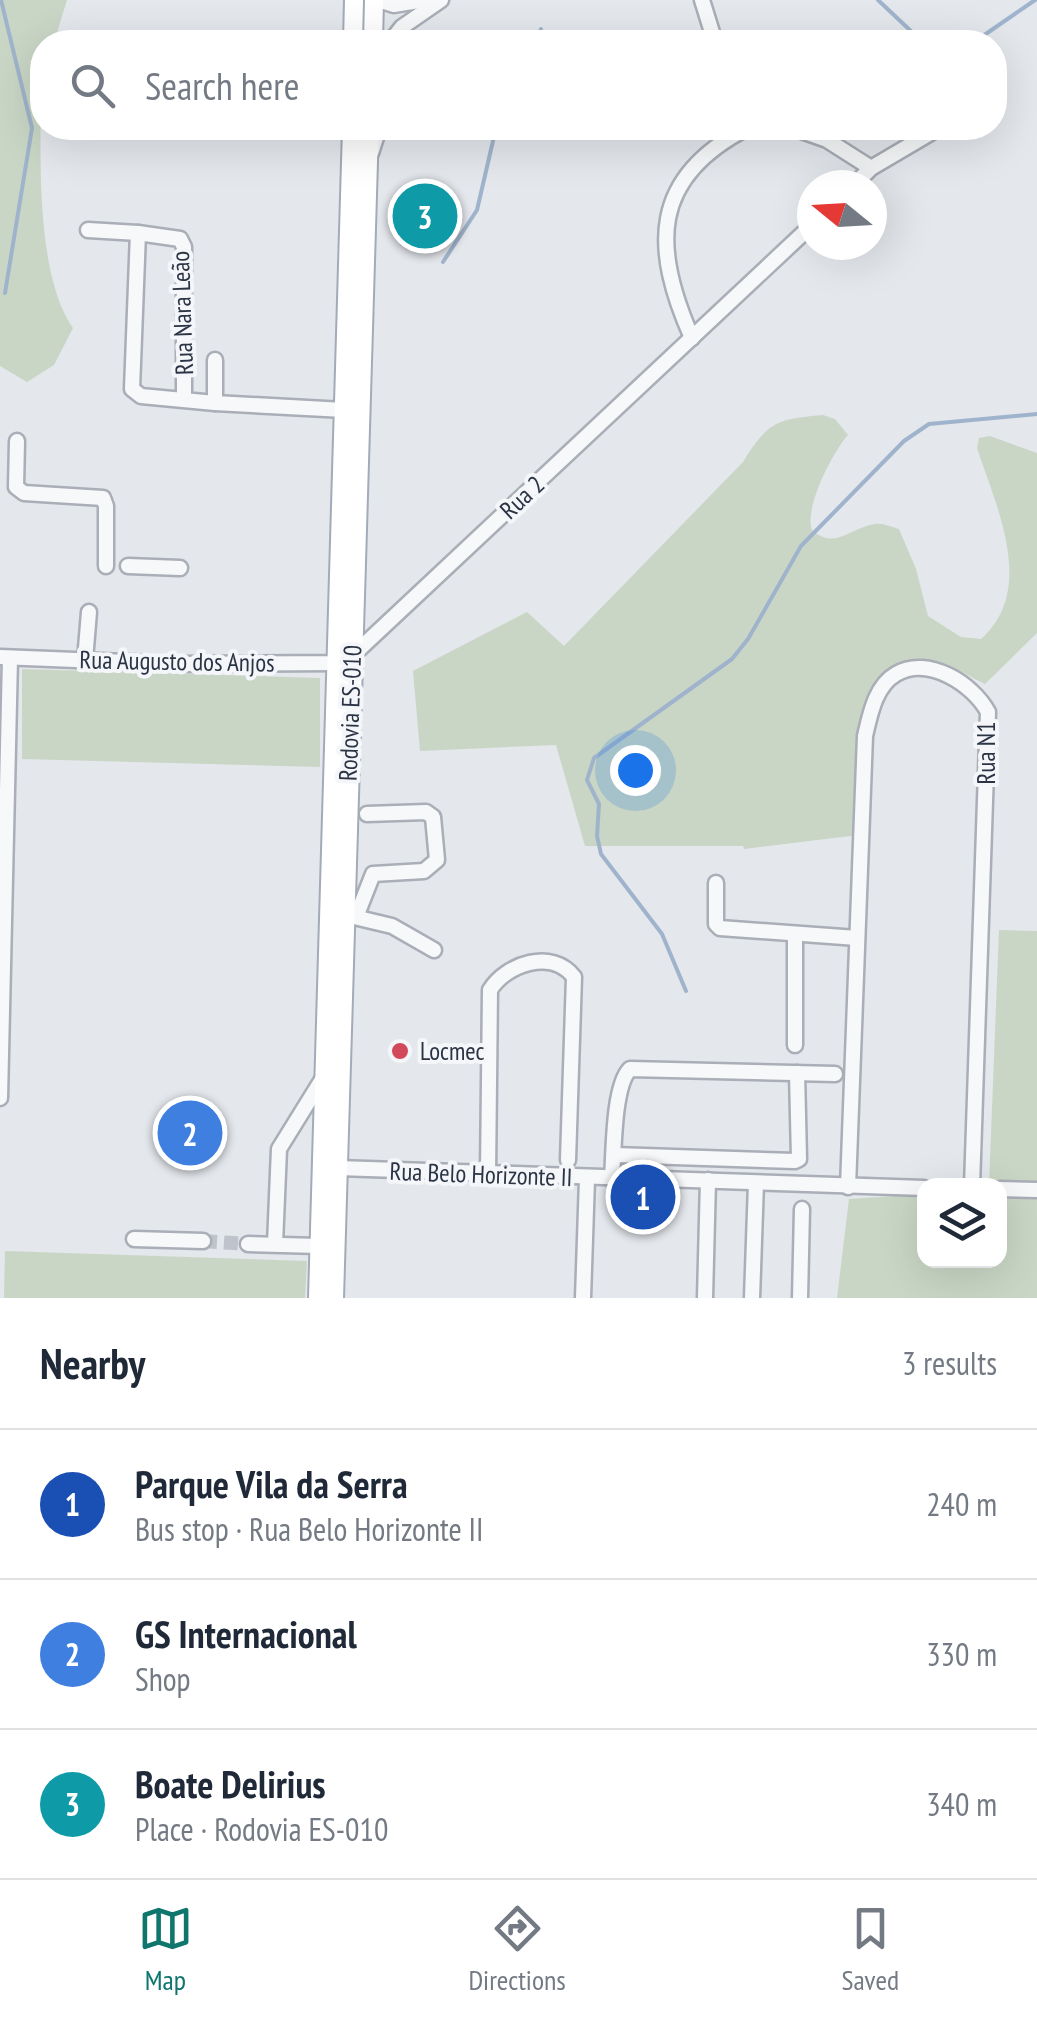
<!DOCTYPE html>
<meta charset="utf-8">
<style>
:root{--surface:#fff;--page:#f2f2f3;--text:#1f2937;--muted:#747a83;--line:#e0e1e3;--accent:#0f766e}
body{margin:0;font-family:"PT Sans Narrow",sans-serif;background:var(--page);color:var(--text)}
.controls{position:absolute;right:30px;bottom:30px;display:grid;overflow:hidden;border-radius:20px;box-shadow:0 10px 40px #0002}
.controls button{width:90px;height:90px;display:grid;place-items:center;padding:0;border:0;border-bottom:2px solid var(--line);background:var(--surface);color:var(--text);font:50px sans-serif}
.compass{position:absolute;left:797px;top:170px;width:90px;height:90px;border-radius:50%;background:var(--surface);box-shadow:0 10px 40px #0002;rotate:288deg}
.you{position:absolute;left:635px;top:770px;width:35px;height:35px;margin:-25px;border:8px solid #fff;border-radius:50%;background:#1a73e8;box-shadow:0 0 0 15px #1a73e833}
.badge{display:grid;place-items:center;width:65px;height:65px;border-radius:50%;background:var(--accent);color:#fff;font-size:32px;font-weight:700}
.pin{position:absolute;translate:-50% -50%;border:5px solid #fff;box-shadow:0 2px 10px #0006}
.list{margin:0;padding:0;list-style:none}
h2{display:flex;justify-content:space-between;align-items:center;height:130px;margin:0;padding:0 40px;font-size:42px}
h2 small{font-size:32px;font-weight:400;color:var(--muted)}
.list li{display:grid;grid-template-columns:65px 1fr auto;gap:30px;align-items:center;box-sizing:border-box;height:150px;padding:0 40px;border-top:2px solid var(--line)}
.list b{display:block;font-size:38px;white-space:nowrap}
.list p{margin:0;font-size:32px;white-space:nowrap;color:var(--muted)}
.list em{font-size:32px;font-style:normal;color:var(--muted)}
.icon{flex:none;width:55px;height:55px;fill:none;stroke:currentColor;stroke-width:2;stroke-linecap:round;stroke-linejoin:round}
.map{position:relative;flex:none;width:1037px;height:1298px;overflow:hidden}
.search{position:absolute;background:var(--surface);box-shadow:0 10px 40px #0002;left:30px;right:30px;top:30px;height:110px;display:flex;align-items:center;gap:25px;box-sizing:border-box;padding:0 35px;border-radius:40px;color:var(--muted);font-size:38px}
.sheet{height:580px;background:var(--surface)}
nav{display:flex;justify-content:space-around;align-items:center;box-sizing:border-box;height:140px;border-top:2px solid var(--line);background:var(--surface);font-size:28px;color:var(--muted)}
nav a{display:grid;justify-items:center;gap:5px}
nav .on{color:var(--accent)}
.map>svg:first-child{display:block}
.green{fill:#c9d6c5}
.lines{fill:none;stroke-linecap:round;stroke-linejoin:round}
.stream{stroke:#9fb4cc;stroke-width:4}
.minor-tunnel{stroke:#bfc3cb;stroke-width:14;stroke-dasharray:14 7;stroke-linecap:butt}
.minor-casing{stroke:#a9aeb7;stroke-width:19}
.major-casing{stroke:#a3abb8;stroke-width:22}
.minor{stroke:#f7f8fa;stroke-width:14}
.major{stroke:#fff;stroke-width:18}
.poi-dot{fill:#d1495b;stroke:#f4f6f9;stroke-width:4}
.labels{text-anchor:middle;stroke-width:8;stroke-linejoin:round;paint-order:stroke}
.street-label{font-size:25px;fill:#2b3445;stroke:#f4f6f9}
.poi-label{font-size:25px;fill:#2b3445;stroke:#f4f6f9;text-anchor:start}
</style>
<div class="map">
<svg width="1037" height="1298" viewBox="0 0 1037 1298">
<rect width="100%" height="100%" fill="#e4e7ec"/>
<g class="green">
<path d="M0,0h67l-13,42h-12c0,74 -12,226 31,286l-19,37 -27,17 -27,-16z"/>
<path d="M823,415l12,4 13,16c-16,18 -44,73 -36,95 23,21 39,-3 63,-6 8,-1 16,3 24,5l17,40 12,47 33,21 20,2c56,-49 15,-133 -4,-191l2,-10 11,-2 47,17v180l-52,51c-13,-6 -28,-16 -42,-20 -12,-3 -28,-1 -39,3 -65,24 -46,114 -45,168l-115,14 -1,-3h-158l-29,-101 -136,6 -7,-80 114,-59 37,34 179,-184c25,-40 33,-43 80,-47z"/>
<polygon points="22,669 320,678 320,767 22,759"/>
<polygon points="999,930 1037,931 1037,1298 837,1298 849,1199 924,1194 924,1260 1000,1260 1000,1186 989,1185"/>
<polygon points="5,1251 307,1261 305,1298 4,1298"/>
</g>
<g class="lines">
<g class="stream">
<polyline points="1,0 32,128 5,293"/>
<polyline points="878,0 913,33 935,42"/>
<polyline points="535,42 541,29"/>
<polyline points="969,42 980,38 1035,0"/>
<polyline points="443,262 477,210 496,128"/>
<polyline points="686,991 662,934 601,854 597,836 599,804 587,780 594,758 732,659 748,639 801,546 904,441 929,424 1037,414"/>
</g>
<polyline class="minor-tunnel" points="203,1241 248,1244"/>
<g class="minor-casing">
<g id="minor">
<polyline points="378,0 394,5 424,0"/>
<polyline points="702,0 715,42"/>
<polyline points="390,42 402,27 441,0"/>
<polyline points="793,128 827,140 871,168"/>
<polyline points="371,153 379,128"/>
<polyline points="854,185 871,168 939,128"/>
<polyline points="88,230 138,233"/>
<path d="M692,338c-40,-90 -42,-160 55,-210"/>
<polyline points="215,360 215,403 344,410"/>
<polyline points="184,400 184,247 180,239 138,233 132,389 141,396 215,403"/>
<polyline points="17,441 16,487 24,493 103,498 106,506 106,566"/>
<polyline points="128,566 180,568"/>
<polyline points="0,657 176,664 338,663 352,656 812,225"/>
<polyline points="85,660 89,612"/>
<polyline points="716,883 716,924 720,928 857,938"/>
<polyline points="350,916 392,926 434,950"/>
<polyline points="356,917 373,874 424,871 437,860 433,817 426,812 367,814"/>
<polyline points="795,935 795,1045"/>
<polyline points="0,1098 10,658"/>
<polyline points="615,1155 795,1161 799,1159 797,1073"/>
<polyline points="338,1168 924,1188"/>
<path d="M488,1174l2,-184c16,-26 62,-42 84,-13l-6,183"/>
<path d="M612,1178c2,-26 1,-92 18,-109l205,5"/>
<path d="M848,1187l17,-451c5,-21 10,-50 31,-62 32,-19 77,10 92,38l-16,474"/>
<polyline points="1000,1189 1037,1190"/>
<polyline points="134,1239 203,1241"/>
<polyline points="248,1244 319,1246"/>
<polyline points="275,1244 279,1149 323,1078"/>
<polyline points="583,1298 587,1179"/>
<polyline points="705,1298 708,1180"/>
<polyline points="752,1298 756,1183"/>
<polyline points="800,1298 802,1209"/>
</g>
</g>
<g class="major-casing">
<g id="major">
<polyline points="353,42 354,0"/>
<polyline points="373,42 374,0"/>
<polyline points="318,1298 352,128"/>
<polyline points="334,1298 369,128"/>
</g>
</g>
<use href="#minor" class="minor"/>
<use href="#major" class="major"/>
</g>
<circle class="poi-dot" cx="400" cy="1051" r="10"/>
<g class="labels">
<g class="street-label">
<text transform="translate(182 313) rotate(-92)" y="9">Rua Nara Leão</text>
<text transform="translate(522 497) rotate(-43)" y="9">Rua 2</text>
<text transform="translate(177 661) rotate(1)" y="9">Rua Augusto dos Anjos</text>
<text transform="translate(350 713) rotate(-88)" y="9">Rodovia ES-010</text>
<text transform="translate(986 753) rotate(-90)" y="9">Rua N1</text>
<text transform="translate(481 1174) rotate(2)" y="9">Rua Belo Horizonte II</text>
</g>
<g class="poi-label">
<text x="420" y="1060">Locmec</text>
</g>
</g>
</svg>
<div class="controls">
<button><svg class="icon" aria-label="layers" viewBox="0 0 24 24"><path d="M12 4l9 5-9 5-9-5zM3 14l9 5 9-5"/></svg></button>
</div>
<svg class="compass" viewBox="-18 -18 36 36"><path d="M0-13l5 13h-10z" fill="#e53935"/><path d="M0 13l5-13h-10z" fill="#747a83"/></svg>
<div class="you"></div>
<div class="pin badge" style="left:643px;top:1197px;background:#1a4fb4">1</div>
<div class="pin badge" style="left:190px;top:1133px;background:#3f7fe0">2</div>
<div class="pin badge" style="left:425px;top:216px;background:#0f9aa8">3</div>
<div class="search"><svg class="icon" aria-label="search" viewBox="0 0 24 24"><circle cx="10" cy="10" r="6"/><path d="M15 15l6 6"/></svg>Search here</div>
</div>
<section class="sheet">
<h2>Nearby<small>3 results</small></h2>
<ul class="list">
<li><span class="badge" style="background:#1a4fb4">1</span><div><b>Parque Vila da Serra</b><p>Bus stop · Rua Belo Horizonte II</p></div><em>240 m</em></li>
<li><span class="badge" style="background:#3f7fe0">2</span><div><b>GS Internacional</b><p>Shop</p></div><em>330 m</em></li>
<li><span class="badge" style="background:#0f9aa8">3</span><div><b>Boate Delirius</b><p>Place · Rodovia ES-010</p></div><em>340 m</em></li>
</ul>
</section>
<nav>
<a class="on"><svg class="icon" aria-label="map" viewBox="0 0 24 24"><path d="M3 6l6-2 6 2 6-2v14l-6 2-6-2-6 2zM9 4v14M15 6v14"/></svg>Map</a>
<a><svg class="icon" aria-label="directions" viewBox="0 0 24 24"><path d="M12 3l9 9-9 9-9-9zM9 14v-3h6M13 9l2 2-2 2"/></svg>Directions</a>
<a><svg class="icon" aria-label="saved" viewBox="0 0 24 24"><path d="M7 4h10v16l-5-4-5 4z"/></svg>Saved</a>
</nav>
